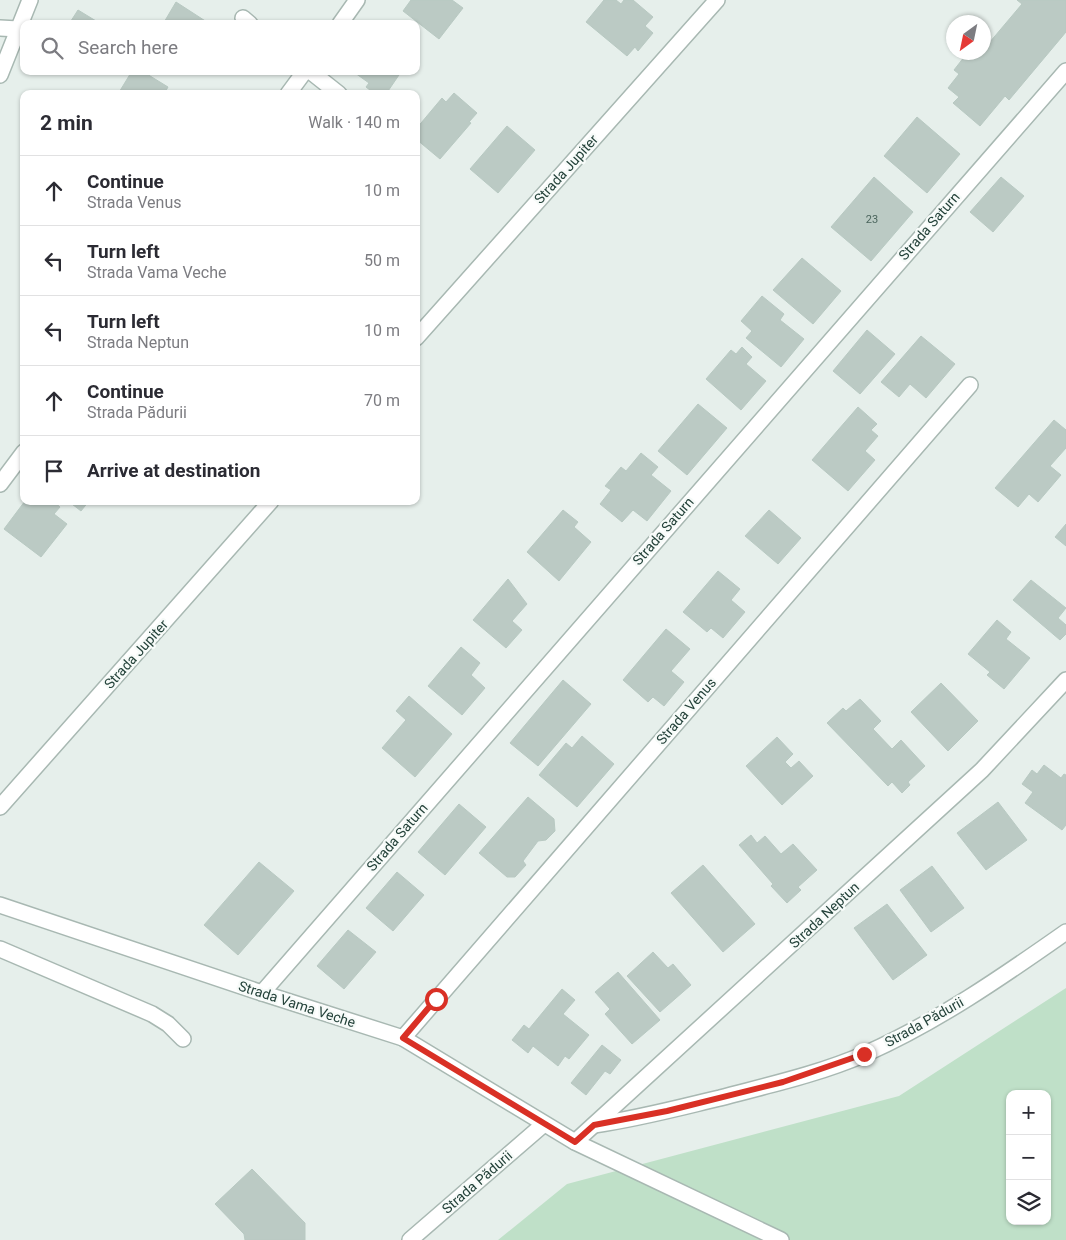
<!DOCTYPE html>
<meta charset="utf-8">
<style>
:root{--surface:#fff;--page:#f7f7f7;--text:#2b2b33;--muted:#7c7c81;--line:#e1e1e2}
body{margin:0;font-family:Roboto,sans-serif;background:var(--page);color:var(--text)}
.controls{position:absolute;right:15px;bottom:15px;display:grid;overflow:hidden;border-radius:10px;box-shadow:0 1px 4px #0004}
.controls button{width:45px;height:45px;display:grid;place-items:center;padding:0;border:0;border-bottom:1px solid var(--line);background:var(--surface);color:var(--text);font:25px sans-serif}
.compass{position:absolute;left:946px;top:15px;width:45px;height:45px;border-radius:50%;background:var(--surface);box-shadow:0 1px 4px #0004;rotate:213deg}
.stop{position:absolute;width:15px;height:15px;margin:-11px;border:4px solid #d93025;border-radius:50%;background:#fff}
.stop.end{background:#d93025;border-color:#fff;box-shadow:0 1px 5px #0008}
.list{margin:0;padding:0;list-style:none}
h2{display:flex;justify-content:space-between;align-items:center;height:65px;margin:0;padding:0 20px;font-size:21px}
h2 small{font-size:16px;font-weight:400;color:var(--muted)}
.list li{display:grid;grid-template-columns:32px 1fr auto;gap:15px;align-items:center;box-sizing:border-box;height:70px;padding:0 20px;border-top:1px solid var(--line)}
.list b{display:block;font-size:19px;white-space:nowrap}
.list p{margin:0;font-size:16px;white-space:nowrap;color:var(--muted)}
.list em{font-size:16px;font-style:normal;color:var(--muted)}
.icon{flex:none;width:28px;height:28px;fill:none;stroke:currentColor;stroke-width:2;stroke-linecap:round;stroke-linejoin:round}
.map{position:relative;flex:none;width:1066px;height:1240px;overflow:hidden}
.search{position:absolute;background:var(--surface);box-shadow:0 1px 4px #0004;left:20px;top:20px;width:400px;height:55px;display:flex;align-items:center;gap:12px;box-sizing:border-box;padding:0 18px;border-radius:10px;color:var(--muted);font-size:19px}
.panel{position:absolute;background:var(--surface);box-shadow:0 1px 4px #0004;left:20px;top:90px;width:400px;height:415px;border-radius:10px}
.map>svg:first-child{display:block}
.green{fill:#bfe0c8;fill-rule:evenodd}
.building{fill:#bbcac4;stroke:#b8c9c2}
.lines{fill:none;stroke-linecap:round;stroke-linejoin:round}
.minor-casing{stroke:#a8b8b2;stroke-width:18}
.minor{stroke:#fff;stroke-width:15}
.route{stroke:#d93025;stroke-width:6}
.labels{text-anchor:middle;stroke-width:4.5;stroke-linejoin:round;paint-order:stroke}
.number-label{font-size:11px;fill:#4a645c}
.street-label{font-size:14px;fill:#24423a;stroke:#f7fbf9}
</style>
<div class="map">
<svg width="1066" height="1240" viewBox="0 0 1066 1240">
<rect width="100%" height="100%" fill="#e6efeb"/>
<path class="green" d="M1066,988v252h-568l69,-56 332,-88zM1010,1094h37v127h-37z"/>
<g class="building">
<polygon points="411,0 452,0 463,8 439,39 403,11"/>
<polygon points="604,0 616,0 621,4 624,0 633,0 653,17 645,26 653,33 638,51 635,47 627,56 586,22"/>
<polygon points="1017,0 1066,0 1066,32 1009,100 1005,96 980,126 953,103 959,97 948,88 959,74 954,70 968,52 973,52 977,56 984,52 984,49 1022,4"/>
<polygon points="176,2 210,24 163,24"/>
<polygon points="78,10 101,24 69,24"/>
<polygon points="132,71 142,71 168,87 164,94 118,94"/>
<polygon points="356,71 400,71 401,72 386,94 375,94 366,87 369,83 355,73"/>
<polygon points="454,93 477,113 469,122 471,123 440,159 416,139 416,129 442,98 446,102"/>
<polygon points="917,117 960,154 927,193 884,156"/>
<polygon points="507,126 535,150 498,193 470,169"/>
<polygon points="874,177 913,212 871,261 831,227"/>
<polygon points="1001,177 1024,196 993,232 970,212"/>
<polygon points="802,258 841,291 813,324 773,290"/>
<polygon points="762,296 784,314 780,320 804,339 781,367 746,338 752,331 741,321"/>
<polygon points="867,330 895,354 860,394 833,371"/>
<polygon points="921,336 955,364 926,398 910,384 899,397 881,382"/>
<polygon points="742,347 752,357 746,364 766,381 741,410 706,379 731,350 736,354"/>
<polygon points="698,404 727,428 687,475 658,451"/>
<polygon points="858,407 877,424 871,430 878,436 865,451 875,460 848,491 812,460"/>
<polygon points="1054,420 1066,430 1066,448 1050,466 1061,475 1038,502 1029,494 1018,507 995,488"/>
<polygon points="641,453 658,467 651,475 671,491 647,521 633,510 622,522 600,504 611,490 605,486 621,467 626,471"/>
<polygon points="25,501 53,501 60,507 54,514 67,524 41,557 4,529"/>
<polygon points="68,501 89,501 81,511"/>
<polygon points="563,510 578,522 574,527 591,542 559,581 527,552"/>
<polygon points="769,510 801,538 778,564 745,536"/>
<polygon points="1066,524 1066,546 1055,537"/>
<polygon points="718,571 740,589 731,600 745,612 723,638 711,628 707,632 683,612"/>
<polygon points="508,579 527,604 512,621 522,630 506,648 473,620"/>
<polygon points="1031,580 1066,608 1058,618 1066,625 1066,634 1060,640 1013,600"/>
<polygon points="997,620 1011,632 1006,639 1030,658 1004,689 987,675 990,672 968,654"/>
<polygon points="666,629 690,649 671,671 684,682 664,706 653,697 648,702 623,680"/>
<polygon points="461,647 480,663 471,675 485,688 462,715 428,686"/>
<polygon points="563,680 591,704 538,766 510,743"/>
<polygon points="941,683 978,721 948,751 911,712"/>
<polygon points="409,696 452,734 415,777 382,748 406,720 396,711"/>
<polygon points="860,699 881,721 873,729 892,749 901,740 925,766 908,782 910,785 902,793 892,782 888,786 827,723 843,708 846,711"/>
<polygon points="582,736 614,764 577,807 539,775 566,743 572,748"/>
<polygon points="777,737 793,754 785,762 791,768 799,761 813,776 782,805 746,766"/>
<polygon points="1044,765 1061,778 1064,774 1066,775 1066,825 1062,830 1025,803 1033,792 1022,784 1032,770 1037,774"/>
<polygon points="528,797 554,819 555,831 546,840 538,841 523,861 526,865 515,877 507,877 479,853"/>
<polygon points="998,802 1027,840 986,870 957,833"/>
<polygon points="459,804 486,827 445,875 418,852"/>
<polygon points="751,835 757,843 765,836 781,854 793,844 817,870 798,887 801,890 787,903 771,886 773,884 739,845"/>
<polygon points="259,862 294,891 238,955 204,925"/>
<polygon points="703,865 755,924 723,952 671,893"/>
<polygon points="932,866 964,908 931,932 900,890"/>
<polygon points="397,872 424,895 393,931 366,908"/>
<polygon points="887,904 927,955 893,980 854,928"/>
<polygon points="348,930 376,952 344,989 317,966"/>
<polygon points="653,952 668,968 673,964 691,985 660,1012 627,976"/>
<polygon points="618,972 660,1020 632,1044 605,1014 610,1009 595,992"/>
<polygon points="562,989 575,1000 563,1014 589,1035 569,1059 565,1056 558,1066 533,1046 528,1053 512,1040 524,1025 529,1029"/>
<polygon points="602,1045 621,1060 610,1074 605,1071 586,1095 571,1083"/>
<polygon points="252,1169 305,1223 305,1240 245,1240 244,1234 215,1204"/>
</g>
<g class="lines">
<g class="minor-casing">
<g id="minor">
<polyline points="243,18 250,24"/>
<polyline points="340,24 357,0"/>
<polyline points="0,28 18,29"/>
<polyline points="310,71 339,94"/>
<polyline points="0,75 30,0"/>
<polyline points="288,94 305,71"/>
<polyline points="416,338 717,0"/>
<polyline points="0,484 24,452"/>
<polyline points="0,807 271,501"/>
<polyline points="0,905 262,993 403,1038 575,1142 781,1240"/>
<polyline points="0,949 152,1014 168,1024 183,1039"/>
<polyline points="262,993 1066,71"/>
<polyline points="403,1038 970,385"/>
<path d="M594,1125c43,-6 84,-17 126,-27 49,-13 99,-24 145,-44 72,-32 137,-77 201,-122"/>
<polyline points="575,1142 982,770 1066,680"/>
<polyline points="410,1240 544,1124"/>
</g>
</g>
<use href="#minor" class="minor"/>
</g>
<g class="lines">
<polyline class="route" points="436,999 403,1038 575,1142 594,1125 667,1111 783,1082 864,1054"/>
</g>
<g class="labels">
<g class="number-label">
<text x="872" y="223">23</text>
</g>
<g class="street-label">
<text transform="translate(566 169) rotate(-48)" y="5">Strada Jupiter</text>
<text transform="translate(929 226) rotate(-49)" y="5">Strada Saturn</text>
<text transform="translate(663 531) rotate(-49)" y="5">Strada Saturn</text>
<text transform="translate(136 654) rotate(-48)" y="5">Strada Jupiter</text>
<text transform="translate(686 711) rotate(-49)" y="5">Strada Venus</text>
<text transform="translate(397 837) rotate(-49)" y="5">Strada Saturn</text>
<text transform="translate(824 915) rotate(-43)" y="5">Strada Neptun</text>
<text transform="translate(297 1004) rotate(18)" y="5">Strada Vama Veche</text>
<text transform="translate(924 1022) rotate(-29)" y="5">Strada Pădurii</text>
<text transform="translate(477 1182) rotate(-41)" y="5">Strada Pădurii</text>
</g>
</g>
</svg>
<div class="controls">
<button>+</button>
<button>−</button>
<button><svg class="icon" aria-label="layers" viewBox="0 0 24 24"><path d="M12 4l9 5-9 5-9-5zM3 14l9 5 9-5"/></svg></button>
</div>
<svg class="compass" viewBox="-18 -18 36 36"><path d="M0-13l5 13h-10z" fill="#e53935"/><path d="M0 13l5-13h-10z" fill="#7c7c81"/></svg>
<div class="stop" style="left:436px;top:999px"></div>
<div class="stop end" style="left:864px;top:1054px"></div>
<div class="search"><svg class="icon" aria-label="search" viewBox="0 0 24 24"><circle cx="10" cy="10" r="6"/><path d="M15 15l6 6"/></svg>Search here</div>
<section class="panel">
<h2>2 min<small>Walk · 140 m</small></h2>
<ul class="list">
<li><svg class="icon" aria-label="ahead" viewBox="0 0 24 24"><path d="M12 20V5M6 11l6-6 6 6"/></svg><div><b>Continue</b><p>Strada Venus</p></div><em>10 m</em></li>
<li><svg class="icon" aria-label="left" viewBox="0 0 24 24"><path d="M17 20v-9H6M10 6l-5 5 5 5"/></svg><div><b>Turn left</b><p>Strada Vama Veche</p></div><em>50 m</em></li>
<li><svg class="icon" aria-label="left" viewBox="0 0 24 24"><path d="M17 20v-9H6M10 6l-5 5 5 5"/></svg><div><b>Turn left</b><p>Strada Neptun</p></div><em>10 m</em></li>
<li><svg class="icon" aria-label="ahead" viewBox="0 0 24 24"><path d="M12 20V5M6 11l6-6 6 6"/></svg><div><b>Continue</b><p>Strada Pădurii</p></div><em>70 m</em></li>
<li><svg class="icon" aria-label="arrive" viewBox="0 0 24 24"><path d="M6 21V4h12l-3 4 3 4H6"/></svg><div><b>Arrive at destination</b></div></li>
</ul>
</section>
</div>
